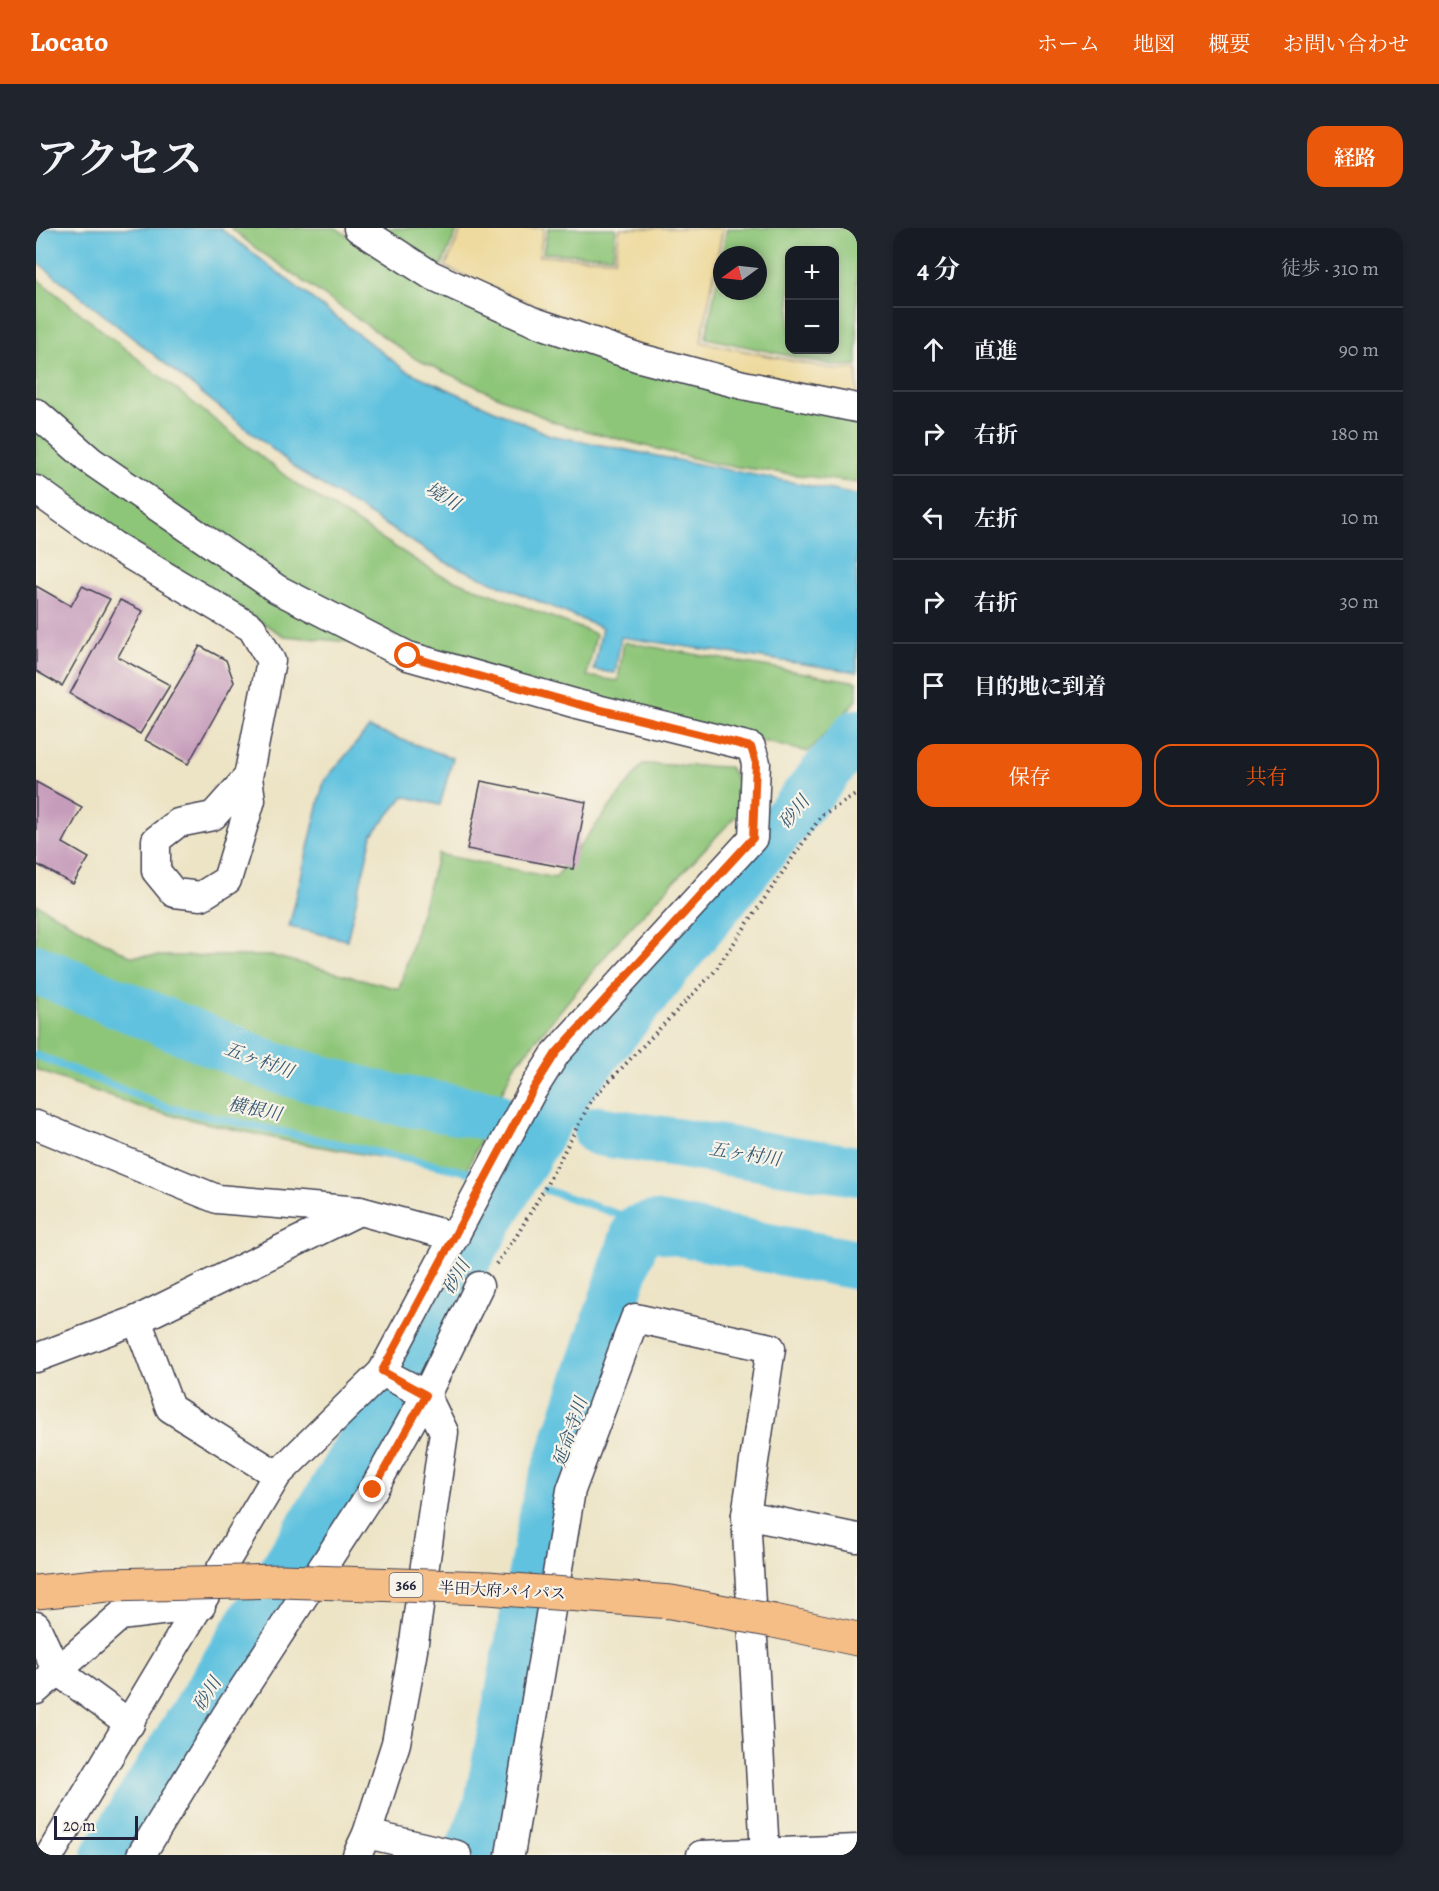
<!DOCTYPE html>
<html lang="ja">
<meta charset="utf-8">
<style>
:root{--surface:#171b24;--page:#20242c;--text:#f1f3f6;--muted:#9ea1a6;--line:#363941;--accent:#ea580c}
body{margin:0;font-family:Alegreya,"Noto Serif JP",serif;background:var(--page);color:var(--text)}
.controls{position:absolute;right:18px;top:18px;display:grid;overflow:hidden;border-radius:12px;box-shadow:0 3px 9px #0003}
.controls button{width:54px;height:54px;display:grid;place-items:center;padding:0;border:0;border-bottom:2px solid var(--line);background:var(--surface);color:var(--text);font:30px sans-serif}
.compass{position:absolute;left:677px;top:18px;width:54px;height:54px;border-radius:50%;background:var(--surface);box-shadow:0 3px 9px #0003;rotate:255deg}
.scale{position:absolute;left:18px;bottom:15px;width:84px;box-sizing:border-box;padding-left:6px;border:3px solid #22223b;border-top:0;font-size:16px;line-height:21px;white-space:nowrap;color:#22223b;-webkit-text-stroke:4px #f7f3e8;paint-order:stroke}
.stop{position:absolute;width:18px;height:18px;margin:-14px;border:4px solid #ea580c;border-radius:50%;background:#fff}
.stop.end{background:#ea580c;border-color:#fff;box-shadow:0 2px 6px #0008}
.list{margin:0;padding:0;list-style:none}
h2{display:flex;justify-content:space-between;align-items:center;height:78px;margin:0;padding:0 24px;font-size:26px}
h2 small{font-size:20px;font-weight:400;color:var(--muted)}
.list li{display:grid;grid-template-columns:39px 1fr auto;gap:18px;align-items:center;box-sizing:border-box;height:84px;padding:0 24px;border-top:2px solid var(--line)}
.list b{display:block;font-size:22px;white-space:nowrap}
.list em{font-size:20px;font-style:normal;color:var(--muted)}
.actions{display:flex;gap:12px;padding:18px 24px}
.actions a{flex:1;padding:14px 0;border:2px solid var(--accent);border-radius:18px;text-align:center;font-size:21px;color:var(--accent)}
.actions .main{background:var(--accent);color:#fff}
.icon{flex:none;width:33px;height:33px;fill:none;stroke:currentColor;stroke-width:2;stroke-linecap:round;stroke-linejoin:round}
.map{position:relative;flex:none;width:821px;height:1627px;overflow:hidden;border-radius:18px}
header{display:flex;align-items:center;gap:36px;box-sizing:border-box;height:84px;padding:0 30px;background:var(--accent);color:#fff}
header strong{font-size:28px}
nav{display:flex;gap:33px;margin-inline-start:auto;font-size:21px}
.intro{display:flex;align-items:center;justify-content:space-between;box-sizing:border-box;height:144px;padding:0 36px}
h1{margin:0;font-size:42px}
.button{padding:15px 27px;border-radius:18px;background:var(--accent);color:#fff;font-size:21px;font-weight:700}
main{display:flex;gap:36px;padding:0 36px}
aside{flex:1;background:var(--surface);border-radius:18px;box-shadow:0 3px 9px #0003}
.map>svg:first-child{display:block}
.green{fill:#8ec679;stroke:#58745a;stroke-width:1.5;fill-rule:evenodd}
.sand{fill:#eeda9e;stroke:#887e6c;stroke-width:1.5}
.water{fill:#61c2df;stroke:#42728d;stroke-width:1.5}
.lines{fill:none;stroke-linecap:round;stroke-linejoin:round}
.stream{stroke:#61c2df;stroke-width:8}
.river{stroke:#61c2df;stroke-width:50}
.building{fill:#c69cbb}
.minor-casing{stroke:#403f50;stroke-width:31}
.highway-casing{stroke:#403f50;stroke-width:35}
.path{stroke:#403f50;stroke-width:4;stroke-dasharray:1.5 4.5;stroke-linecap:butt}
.minor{stroke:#fff;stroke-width:28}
.highway{stroke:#f6be87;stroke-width:33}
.highway-bridge-casing{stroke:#403f50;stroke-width:35;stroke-linecap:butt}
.highway-bridge{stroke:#f6be87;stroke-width:33}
.route{stroke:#ea580c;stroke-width:8}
.labels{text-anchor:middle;stroke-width:4.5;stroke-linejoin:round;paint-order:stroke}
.shield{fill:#f7f3e8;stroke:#62616f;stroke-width:1.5}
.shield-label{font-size:15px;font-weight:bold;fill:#22223b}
.street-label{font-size:16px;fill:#22223b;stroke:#f7f3e8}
.water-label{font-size:18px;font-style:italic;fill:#385a74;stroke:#f7f3e8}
</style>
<header>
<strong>Locato</strong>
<nav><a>ホーム</a><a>地図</a><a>概要</a><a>お問い合わせ</a></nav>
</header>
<div class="intro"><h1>アクセス</h1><a class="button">経路</a></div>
<main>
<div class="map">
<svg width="821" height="1627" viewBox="0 0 821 1627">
<rect width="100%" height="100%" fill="#f7f3e8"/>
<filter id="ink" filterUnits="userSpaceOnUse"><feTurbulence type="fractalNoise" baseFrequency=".0167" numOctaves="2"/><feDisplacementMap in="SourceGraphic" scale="12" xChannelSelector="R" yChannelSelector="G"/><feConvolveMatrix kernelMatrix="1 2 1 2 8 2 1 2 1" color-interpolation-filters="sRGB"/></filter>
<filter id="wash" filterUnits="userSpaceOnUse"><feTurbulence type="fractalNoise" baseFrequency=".008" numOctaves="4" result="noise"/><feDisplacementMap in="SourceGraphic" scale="24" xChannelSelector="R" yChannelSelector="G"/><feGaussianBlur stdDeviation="1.35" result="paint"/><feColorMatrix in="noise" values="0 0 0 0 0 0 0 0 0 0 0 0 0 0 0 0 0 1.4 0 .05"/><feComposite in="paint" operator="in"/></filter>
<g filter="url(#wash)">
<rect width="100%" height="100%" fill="#ede4c6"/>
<g class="green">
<polygon points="195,0 300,0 387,57 821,190 821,255 680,236 520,195 380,131 218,19"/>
<polygon points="346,0 422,0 405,39"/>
<polygon points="512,0 580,0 577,28 507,25"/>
<path d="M691,0h130v137l-20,1 -131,-28zM754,22h44v100h-44zM686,27h36v36h-36z"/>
<polygon points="0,50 257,254 400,345 560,406 551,448 582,453 588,414 821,454 821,472 772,524 611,486 375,422 248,356 0,176"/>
<polygon points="0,197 327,415 248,408 71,299 0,245"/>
<polygon points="607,536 693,539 714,573 580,715 477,840 430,944 251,913 112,882 0,842 0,676 94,728 237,728 363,761 402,626 519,650"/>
</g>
<polygon class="sand" points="426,0 508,0 503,28 579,31 584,0 687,0 665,114 801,142 821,141 821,174 608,124 409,39"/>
<g class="water">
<polygon points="0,0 184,0 369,142 514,207 821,267 821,444 585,409 579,445 558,442 566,400 409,334 265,244 0,33"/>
<polygon points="333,500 417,530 404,577 368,568 336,607 311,712 253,699 288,553"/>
</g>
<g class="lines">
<g class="stream">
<polyline points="0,827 130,879 437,945"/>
<polyline points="510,962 617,998"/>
</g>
<g class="river">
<polyline points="0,741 240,840 351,870 457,888"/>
<polyline points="562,903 821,943"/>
<polyline points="71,1627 295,1267 508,897 538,853 821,506"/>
<polyline points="432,1627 452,1579 511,1272 601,1002 617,998 821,1037"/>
</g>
</g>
<g id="blocks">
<g class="building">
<polygon points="0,358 35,378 46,358 74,371 26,458 0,443"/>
<polygon points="84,372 107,383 82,429 134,457 104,506 34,466"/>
<polygon points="164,418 190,432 198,454 152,536 109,512"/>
<polygon points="445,553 550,574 537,641 431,621"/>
<polygon points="0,554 46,579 27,615 53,630 37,656 0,636"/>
</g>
</g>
</g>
<g filter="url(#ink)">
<use href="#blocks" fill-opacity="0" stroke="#403f50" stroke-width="1.5"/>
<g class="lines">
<g class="minor-casing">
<g id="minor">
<polyline points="322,0 395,47 496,93 604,130 707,157 821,180"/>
<polyline points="0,185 55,233 241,361 372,428 541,476 715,519 720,535 717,610 520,825 496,863 346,1144 241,1247 14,1627"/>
<polyline points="0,262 77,317 216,400 235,433 212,549 215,572 191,652 165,668 138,665 120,643 120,612 142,595 177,588 212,549"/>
<polyline points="0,897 181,971 324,983 419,1009"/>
<polyline points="101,1092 134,1180 241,1247"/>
<polyline points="0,1130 101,1092 323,983"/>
<polyline points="346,1144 390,1167"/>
<polyline points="710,1287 821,1310"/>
<polyline points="0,1398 20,1442 94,1496"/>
<polyline points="0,1462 84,1388 165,1378"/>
<polyline points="331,1606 421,1627"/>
<polyline points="105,1627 189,1489 337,1262 390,1167 443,1058"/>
<polyline points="321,1627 331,1606 360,1515 376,1428 408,1204 390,1167"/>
<polyline points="474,1627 535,1262 599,1090 735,1120 710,1287 729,1625"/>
<polyline points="665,1627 821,1621"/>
</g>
</g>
<g class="highway-casing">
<polyline id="highway" points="738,1393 821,1411"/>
</g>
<polyline class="path" points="460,1036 480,1009 510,958 556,871 678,744 786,587 821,566"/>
<use href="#minor" class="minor"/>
<use href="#highway" class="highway"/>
<g class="highway-bridge-casing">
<polyline id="highway-bridge" points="0,1364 71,1357 246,1353 452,1360 635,1374 738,1393"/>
</g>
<use href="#highway-bridge" class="highway-bridge"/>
</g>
</g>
<g class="lines" filter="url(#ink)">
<polyline class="route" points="337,1262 390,1167 346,1143 496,863 520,825 717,610 720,535 715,519 541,476 372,428"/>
</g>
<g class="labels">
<rect class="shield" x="353.5" y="1345" width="33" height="24" rx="4.5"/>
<g class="shield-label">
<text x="370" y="1362">366</text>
</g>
<g class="street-label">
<text transform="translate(466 1362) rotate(3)" y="6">半田大府パイパス</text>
</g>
<g class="water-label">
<text transform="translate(407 268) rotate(31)" y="6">境川</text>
<text transform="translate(758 584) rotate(-51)" y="6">砂川</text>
<text transform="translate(223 832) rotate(20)" y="6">五ヶ村川</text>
<text transform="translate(219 881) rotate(12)" y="6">横根川</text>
<text transform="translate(709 926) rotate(9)" y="6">五ヶ村川</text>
<text transform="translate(420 1049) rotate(-60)" y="6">砂川</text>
<text transform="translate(534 1204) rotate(-71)" y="6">延命寺川</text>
<text transform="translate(171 1466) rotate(-58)" y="6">砂川</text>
</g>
</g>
</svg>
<div class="controls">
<button>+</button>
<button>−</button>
</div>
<svg class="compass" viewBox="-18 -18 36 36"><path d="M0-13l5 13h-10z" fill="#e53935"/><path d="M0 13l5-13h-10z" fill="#9ea1a6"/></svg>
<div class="scale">20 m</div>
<div class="stop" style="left:372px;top:428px"></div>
<div class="stop end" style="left:337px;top:1262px"></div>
</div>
<aside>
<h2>4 分<small>徒歩 · 310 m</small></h2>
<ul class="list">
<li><svg class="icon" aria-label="ahead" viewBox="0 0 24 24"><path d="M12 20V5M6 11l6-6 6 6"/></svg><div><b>直進</b></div><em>90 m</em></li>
<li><svg class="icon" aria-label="right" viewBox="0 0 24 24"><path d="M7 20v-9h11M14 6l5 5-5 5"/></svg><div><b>右折</b></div><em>180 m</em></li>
<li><svg class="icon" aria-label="left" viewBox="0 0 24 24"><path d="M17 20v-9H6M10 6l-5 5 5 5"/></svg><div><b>左折</b></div><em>10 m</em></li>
<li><svg class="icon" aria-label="right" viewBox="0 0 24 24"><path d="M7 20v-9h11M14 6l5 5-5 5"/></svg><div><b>右折</b></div><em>30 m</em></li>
<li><svg class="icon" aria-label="arrive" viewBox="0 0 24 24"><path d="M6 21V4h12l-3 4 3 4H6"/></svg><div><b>目的地に到着</b></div></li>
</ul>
<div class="actions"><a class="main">保存</a><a>共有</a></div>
</aside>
</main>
